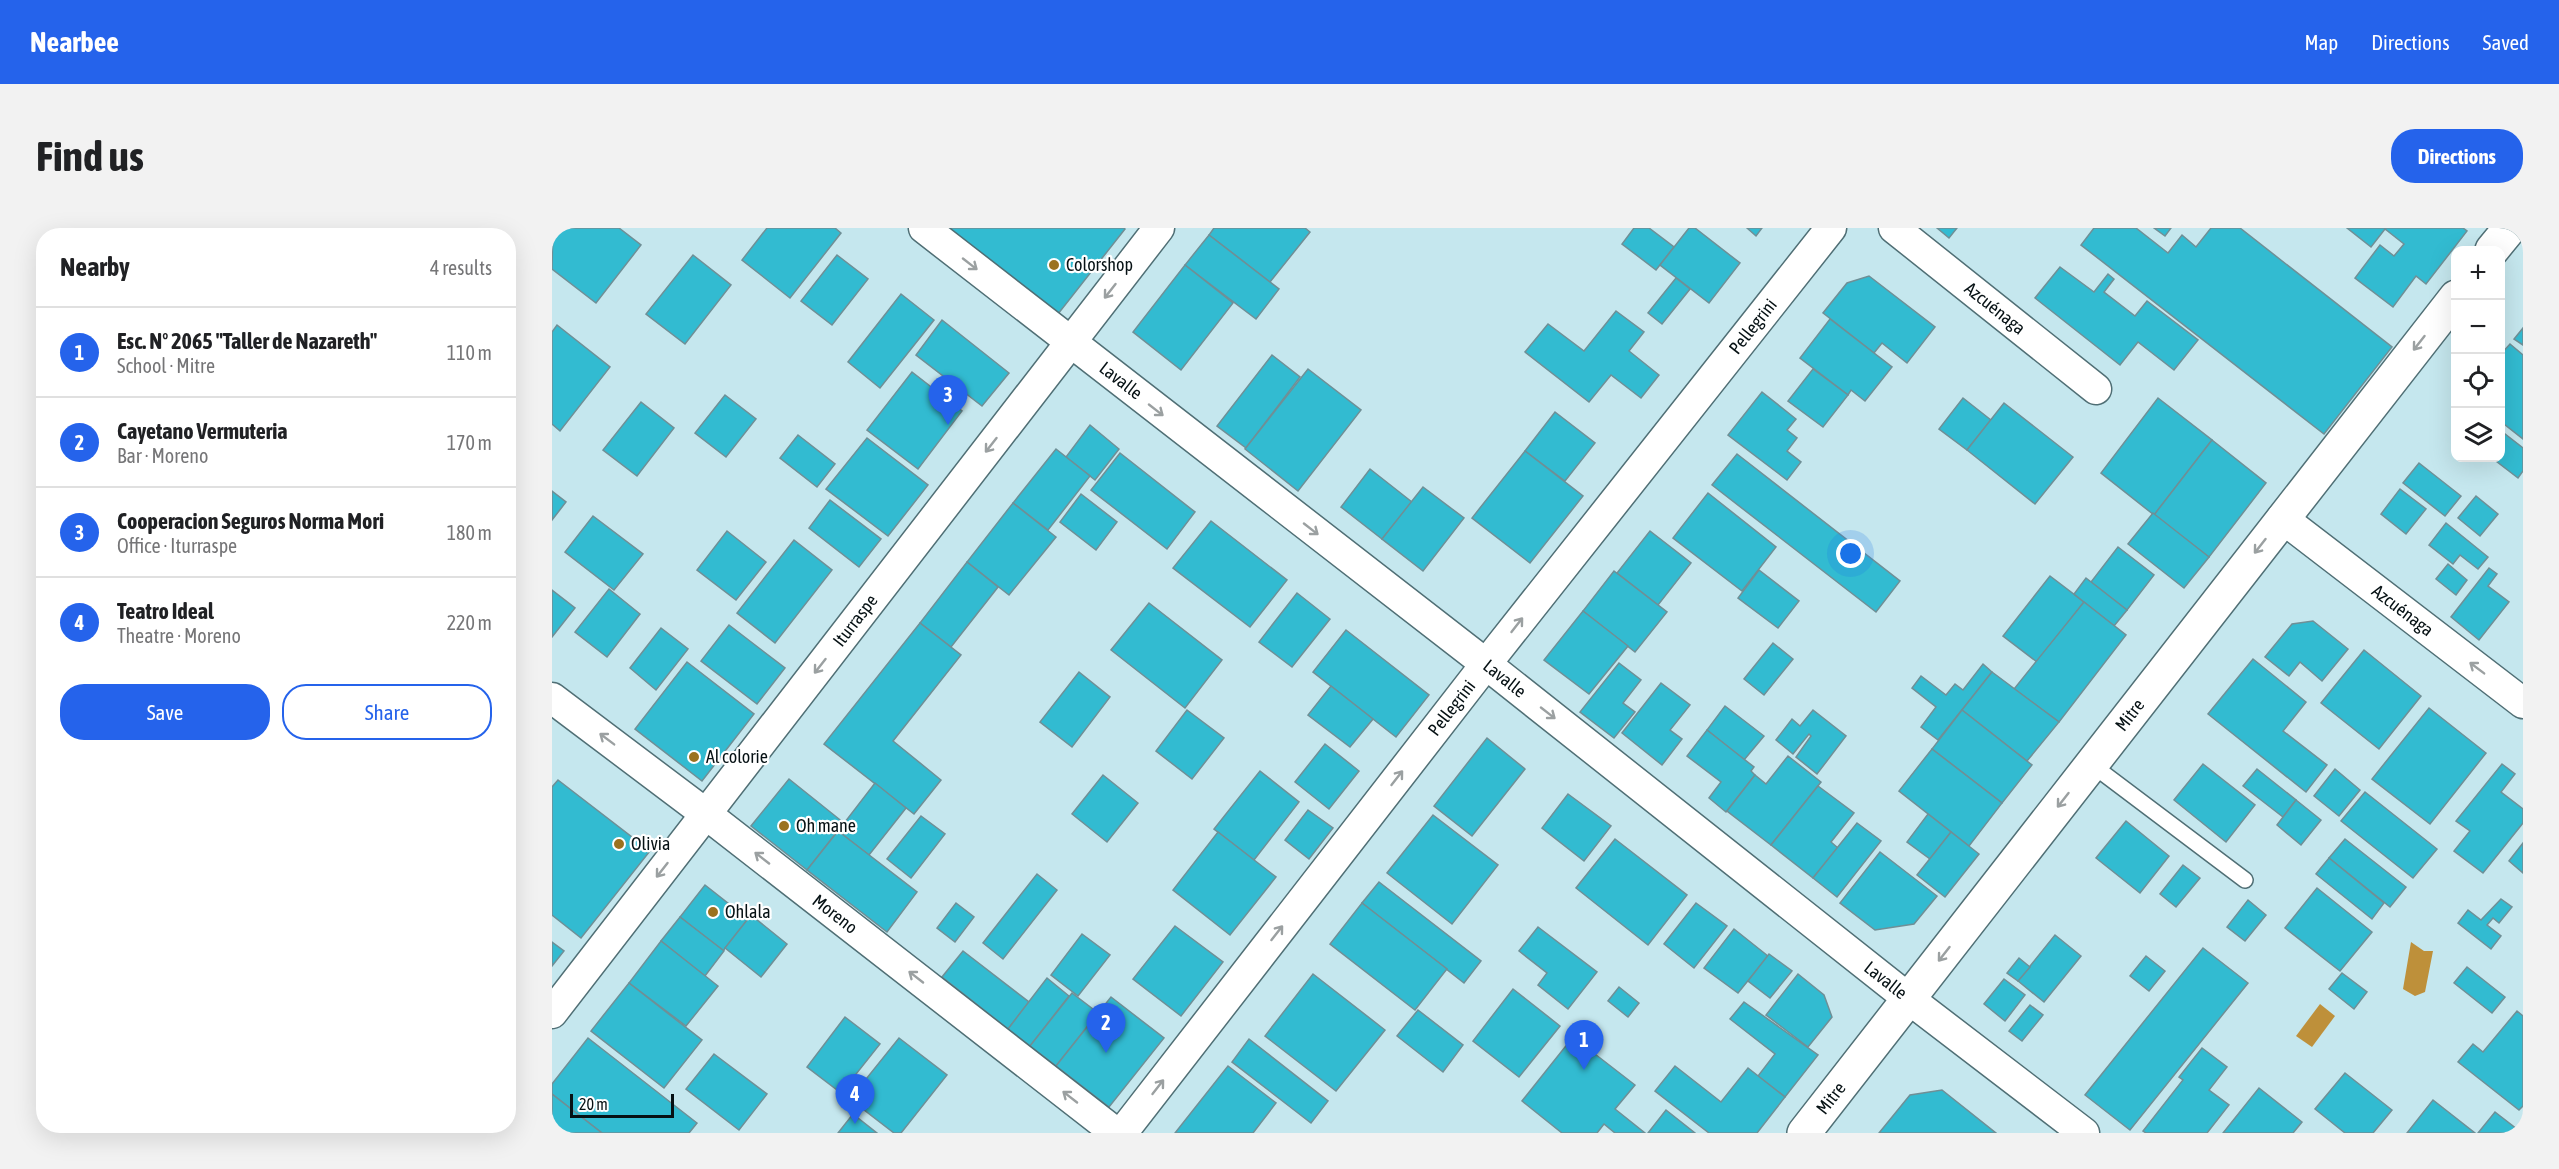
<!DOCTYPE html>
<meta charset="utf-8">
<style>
:root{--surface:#fff;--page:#f2f2f2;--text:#202124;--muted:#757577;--line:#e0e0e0;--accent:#2563eb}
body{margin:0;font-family:"Asap Condensed",sans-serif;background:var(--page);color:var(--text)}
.controls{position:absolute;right:18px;top:18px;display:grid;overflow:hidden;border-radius:12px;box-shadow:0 6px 24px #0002}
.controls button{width:54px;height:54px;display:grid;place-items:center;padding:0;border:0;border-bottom:2px solid var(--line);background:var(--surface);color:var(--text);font:30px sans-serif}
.scale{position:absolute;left:18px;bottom:15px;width:104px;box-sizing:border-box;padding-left:6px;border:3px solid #061114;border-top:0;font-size:16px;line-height:21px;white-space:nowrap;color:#061114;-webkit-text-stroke:4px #fff;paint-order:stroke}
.you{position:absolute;left:1299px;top:326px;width:21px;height:21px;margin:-15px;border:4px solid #fff;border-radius:50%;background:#1a73e8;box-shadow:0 0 0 9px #1a73e833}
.badge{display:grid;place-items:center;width:39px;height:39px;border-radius:50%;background:var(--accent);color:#fff;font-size:20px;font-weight:700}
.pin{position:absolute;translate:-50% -50px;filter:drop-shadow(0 2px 3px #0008)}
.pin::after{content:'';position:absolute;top:32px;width:21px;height:18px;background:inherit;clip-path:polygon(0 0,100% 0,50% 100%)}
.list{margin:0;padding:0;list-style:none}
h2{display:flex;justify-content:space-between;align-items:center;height:78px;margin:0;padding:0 24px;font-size:26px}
h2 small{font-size:20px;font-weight:400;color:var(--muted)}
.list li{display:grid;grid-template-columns:39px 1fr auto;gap:18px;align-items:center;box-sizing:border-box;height:90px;padding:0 24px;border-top:2px solid var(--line)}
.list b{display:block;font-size:22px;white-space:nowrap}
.list p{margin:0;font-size:20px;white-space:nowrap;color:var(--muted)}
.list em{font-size:20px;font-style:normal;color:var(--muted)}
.actions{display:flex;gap:12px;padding:18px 24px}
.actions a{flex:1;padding:14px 0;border:2px solid var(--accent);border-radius:24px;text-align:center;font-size:21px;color:var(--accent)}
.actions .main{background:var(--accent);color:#fff}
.icon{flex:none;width:33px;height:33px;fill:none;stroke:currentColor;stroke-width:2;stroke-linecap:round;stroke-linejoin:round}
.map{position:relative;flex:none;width:1971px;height:905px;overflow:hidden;border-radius:24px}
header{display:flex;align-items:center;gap:36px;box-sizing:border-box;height:84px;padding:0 30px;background:var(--accent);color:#fff}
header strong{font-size:28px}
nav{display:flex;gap:33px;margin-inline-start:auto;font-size:21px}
.intro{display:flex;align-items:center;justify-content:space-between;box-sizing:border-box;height:144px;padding:0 36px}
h1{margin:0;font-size:42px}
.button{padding:15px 27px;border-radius:24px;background:var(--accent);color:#fff;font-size:21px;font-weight:700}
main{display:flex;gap:36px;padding:0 36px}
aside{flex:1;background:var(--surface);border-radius:24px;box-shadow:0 6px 24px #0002}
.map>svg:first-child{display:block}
.water{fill:#be903a}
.building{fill:#32bbd1;stroke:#6f8f96;stroke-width:1.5}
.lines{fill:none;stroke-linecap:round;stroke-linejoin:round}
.lane-casing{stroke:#506f75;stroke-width:18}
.street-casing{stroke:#506f75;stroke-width:33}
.secondary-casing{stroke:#506f75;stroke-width:36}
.lane{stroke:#fff;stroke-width:15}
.street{stroke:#fff;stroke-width:30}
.secondary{stroke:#fff;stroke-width:33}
.oneway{stroke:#9ba0a1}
.poi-dot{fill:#9b721f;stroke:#fff;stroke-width:2}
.labels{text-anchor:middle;stroke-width:4.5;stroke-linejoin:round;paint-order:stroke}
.poi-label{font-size:18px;fill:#061114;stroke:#fff;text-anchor:start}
.street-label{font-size:18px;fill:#061114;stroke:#fff}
</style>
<header>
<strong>Nearbee</strong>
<nav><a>Map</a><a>Directions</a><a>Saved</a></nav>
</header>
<div class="intro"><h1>Find us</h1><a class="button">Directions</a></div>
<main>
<aside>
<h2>Nearby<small>4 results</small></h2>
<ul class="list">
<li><span class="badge">1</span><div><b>Esc. N° 2065 &quot;Taller de Nazareth&quot;</b><p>School · Mitre</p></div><em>110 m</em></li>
<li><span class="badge">2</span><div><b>Cayetano Vermuteria</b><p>Bar · Moreno</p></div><em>170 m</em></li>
<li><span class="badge">3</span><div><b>Cooperacion Seguros Norma Mori</b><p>Office · Iturraspe</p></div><em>180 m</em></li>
<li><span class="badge">4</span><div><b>Teatro Ideal</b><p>Theatre · Moreno</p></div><em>220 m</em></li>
</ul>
<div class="actions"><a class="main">Save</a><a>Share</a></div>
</aside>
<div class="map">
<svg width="1971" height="905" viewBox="0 0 1971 905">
<rect width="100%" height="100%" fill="#c5e7ee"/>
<g class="water">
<polygon points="1859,714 1872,723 1881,723 1873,764 1863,768 1851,761"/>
<polygon points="1768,776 1783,788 1760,819 1744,808"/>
</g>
<g class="building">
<polygon points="1,0 67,0 89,17 44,75 0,41"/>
<polygon points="215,0 283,0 289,5 238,70 190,32"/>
<polygon points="396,0 572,0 573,1 506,86"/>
<polygon points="662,0 753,0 758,4 718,54 657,7"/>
<polygon points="1082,0 1097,0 1122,19 1104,42 1070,16"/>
<polygon points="1137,0 1143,0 1188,35 1157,75 1108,37"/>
<polygon points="1195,0 1210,0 1204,8"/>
<polygon points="1385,0 1405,0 1397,10"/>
<polygon points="1542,0 1584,0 1616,25 1630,7 1644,19 1659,0 1688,0 1840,119 1772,206 1529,17"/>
<polygon points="1602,0 1619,0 1613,8"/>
<polygon points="1795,0 1911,0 1915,3 1874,56 1864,48 1841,79 1803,50 1828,17 1842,28 1852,16 1833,1 1819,19"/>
<polygon points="657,7 727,61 704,91 633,37"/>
<polygon points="141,27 179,57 133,116 94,86"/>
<polygon points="285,27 316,51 280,97 249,73"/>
<polygon points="633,37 681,75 629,142 581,104"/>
<polygon points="1508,39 1542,64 1556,46 1562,51 1552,64 1583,88 1595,73 1646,112 1622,142 1586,114 1568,137 1483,70"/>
<polygon points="1317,48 1383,99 1355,135 1330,115 1322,125 1271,85 1295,55"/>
<polygon points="1124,50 1138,61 1110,96 1096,85"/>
<polygon points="349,66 382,92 328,160 296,134"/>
<polygon points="1064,83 1092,104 1077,123 1107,147 1089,170 1059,147 1037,174 973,124 996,96 1032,123"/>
<polygon points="1278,91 1340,139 1313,173 1299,162 1296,167 1248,130"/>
<polygon points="390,92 457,145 430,178 364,127"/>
<polygon points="5,97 58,139 8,203 0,196 0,104"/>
<polygon points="1971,100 1971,117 1962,111"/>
<polygon points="1958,116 1971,127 1971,211 1948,193 1948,127"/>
<polygon points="720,127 748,149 694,220 665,198"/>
<polygon points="756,141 809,182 746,263 693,221"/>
<polygon points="1261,141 1296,167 1271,199 1236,173"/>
<polygon points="360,144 410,183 366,241 315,202"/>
<polygon points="1210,164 1244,191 1235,202 1245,210 1235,223 1249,234 1235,252 1176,207"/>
<polygon points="173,167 204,191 174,229 143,205"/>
<polygon points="1411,170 1439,192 1415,222 1387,201"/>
<polygon points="1606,170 1660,212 1602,287 1549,245"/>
<polygon points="89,174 122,200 85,248 51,222"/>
<polygon points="1452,175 1521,229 1483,276 1415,222"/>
<polygon points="1003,184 1043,215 1013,253 973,223"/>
<polygon points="538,197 567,221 543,252 514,229"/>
<polygon points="1948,202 1971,220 1971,243 1966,250 1940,230 1948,230"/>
<polygon points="246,207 283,236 265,259 228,230"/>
<polygon points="315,210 376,257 336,308 274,261"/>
<polygon points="1660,212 1714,255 1657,329 1602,287"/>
<polygon points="504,221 538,248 496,302 461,275"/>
<polygon points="973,223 1031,268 978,335 920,290"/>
<polygon points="568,225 643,284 615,321 539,262"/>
<polygon points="1185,226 1348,353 1324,384 1160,257"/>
<polygon points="1867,235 1909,268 1893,288 1851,255"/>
<polygon points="818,241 860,274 830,311 789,279"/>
<polygon points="871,259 912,290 871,343 830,311"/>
<polygon points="1848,261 1874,281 1854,306 1829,286"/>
<polygon points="0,263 14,274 0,292"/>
<polygon points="1156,265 1224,319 1190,363 1121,310"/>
<polygon points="529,266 565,294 544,322 508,294"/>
<polygon points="1924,268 1946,286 1928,308 1906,290"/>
<polygon points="278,272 329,311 307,339 257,300"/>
<polygon points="461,275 504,309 457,367 415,334"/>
<polygon points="1601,285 1657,329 1632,360 1576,316"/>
<polygon points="41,288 91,326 62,362 13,324"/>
<polygon points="659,293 735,352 698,399 621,340"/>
<polygon points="1894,295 1936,329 1926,341 1908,327 1901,336 1877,317"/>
<polygon points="175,303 214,334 184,372 145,342"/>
<polygon points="1098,303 1139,335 1106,377 1065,345"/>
<polygon points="242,312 280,342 223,415 185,385"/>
<polygon points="1566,319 1602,347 1575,382 1539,354"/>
<polygon points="415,334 446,359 399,419 368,395"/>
<polygon points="1896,336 1915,352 1904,367 1884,351"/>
<polygon points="1937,340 1945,346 1936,358 1957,374 1927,412 1899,389"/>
<polygon points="1207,342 1247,373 1226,400 1186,370"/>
<polygon points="1062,343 1115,384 1083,424 1031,383"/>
<polygon points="1498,348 1532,374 1485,434 1451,408"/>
<polygon points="1534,350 1575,382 1562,398 1522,366"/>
<polygon points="57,361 88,386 55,429 23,404"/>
<polygon points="0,362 23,380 0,409"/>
<polygon points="745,365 778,391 740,439 707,414"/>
<polygon points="1532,374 1574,407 1507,494 1462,461"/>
<polygon points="597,375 670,432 633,480 559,422"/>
<polygon points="1031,383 1076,418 1037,466 992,432"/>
<polygon points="1761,393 1796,421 1770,453 1748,434 1737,448 1713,429 1740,396"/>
<polygon points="368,395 409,427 341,513 389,552 362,586 272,516"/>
<polygon points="177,397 233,440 205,476 149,433"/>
<polygon points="109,400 136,421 104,462 78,440"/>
<polygon points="794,402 877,467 844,509 761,444"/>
<polygon points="1221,415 1241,431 1212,467 1192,451"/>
<polygon points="1812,422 1869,468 1827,521 1769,475"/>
<polygon points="1701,431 1754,474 1731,503 1775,537 1754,564 1656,486"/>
<polygon points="135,434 202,486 150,553 83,501"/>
<polygon points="1067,435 1089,452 1071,475 1083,484 1062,510 1028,484"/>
<polygon points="1431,436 1440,444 1386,512 1369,499 1384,479 1360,460 1369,448 1394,467 1403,456 1411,462"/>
<polygon points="527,444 558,469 520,519 488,494"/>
<polygon points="1440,444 1507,494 1475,533 1410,482"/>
<polygon points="1109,455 1138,477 1118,502 1130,511 1110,537 1070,505"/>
<polygon points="779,458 821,491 798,519 756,487"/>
<polygon points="1173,478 1212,508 1192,532 1155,502"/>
<polygon points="1877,480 1934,525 1878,596 1820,551"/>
<polygon points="635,482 672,510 640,551 604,523"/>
<polygon points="1261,482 1294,508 1265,546 1244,529 1259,508 1257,506 1241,526 1224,512 1240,491 1248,498"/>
<polygon points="1410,482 1480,537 1450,575 1380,521"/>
<polygon points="1155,502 1202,539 1199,543 1203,547 1174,584 1157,570 1169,554 1135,528"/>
<polygon points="935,510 973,541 920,608 882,578"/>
<polygon points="773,516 807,543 777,581 743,554"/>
<polygon points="1380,521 1450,575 1417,618 1347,563"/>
<polygon points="1236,528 1269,554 1219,617 1175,583 1203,547 1214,556"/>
<polygon points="1651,536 1703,577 1674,614 1622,572"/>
<polygon points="1950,536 1963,546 1949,564 1971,581 1971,595 1931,645 1902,623 1918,603 1904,593"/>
<polygon points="1705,541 1744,572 1731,589 1691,558"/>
<polygon points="1783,541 1808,562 1787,588 1762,568"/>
<polygon points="708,543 747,574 702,632 662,601"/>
<polygon points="551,547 586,575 555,614 520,586"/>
<polygon points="237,551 292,595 255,642 199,598"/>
<polygon points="6,552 98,623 29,710 0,687 0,559"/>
<polygon points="323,555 354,580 317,627 286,603"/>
<polygon points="1266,558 1302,585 1279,614 1286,620 1261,650 1219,617"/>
<polygon points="1813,564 1885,621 1861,650 1789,593"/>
<polygon points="1016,566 1059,598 1032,633 990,600"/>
<polygon points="1744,572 1769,592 1749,617 1725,597"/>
<polygon points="756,582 781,600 757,631 733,612"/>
<polygon points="1376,586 1399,604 1378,631 1355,614"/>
<polygon points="881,587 946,637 900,696 835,645"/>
<polygon points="369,588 393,606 359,650 335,631"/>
<polygon points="1574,593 1617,628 1588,665 1544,630"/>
<polygon points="1305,595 1329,613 1285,669 1261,650"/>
<polygon points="286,603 365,664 335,704 255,642"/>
<polygon points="666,604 724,649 678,707 621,662"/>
<polygon points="1399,604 1427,626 1393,669 1365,647"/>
<polygon points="1063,611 1135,667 1096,717 1024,660"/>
<polygon points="1793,611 1854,659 1838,679 1777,630"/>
<polygon points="1971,615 1971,645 1957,633"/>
<polygon points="1328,624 1385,668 1362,696 1323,702 1288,675"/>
<polygon points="1777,630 1832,675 1820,691 1764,646"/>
<polygon points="1631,637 1648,650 1624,679 1608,666"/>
<polygon points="485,646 505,662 451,731 431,715"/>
<polygon points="827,654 929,733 912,755 810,675"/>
<polygon points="153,657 196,691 171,723 128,689"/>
<polygon points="1765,660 1820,704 1788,743 1733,700"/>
<polygon points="1949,671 1960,679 1947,695 1941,690 1935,697 1949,708 1939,721 1906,695 1916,682 1929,692"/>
<polygon points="1696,672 1714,687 1693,713 1675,699"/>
<polygon points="404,675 422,689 403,714 385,700"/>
<polygon points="810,675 895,741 863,782 778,716"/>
<polygon points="1144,675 1175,698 1142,740 1112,716"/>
<polygon points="199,687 235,716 209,749 173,720"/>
<polygon points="128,689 172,723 153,748 109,713"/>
<polygon points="623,698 671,734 629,788 581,751"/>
<polygon points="986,699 1045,744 1016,781 986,757 995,745 967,723"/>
<polygon points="1182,701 1216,728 1186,765 1152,740"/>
<polygon points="530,706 558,727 526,768 499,747"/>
<polygon points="1503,707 1529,728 1492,774 1466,753"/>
<polygon points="109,713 166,758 134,798 77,755"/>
<polygon points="0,714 12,723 0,738"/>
<polygon points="1651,720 1696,755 1578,902 1533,867"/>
<polygon points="411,723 477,774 456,801 390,749"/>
<polygon points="1217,726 1240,743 1218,770 1196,753"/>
<polygon points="1594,728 1613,743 1597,763 1578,748"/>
<polygon points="1467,730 1478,739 1466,753 1455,745"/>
<polygon points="1915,739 1953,769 1940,785 1902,755"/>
<polygon points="1790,745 1815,764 1802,781 1777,761"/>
<polygon points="761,746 833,802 784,863 713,808"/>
<polygon points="1246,746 1272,767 1280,789 1256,819 1214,787"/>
<polygon points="495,750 517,768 478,818 456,801"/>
<polygon points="1452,751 1473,767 1453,793 1432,776"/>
<polygon points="77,755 150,812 112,860 39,803"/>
<polygon points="1067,759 1087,775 1076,789 1056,773"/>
<polygon points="961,761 1008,798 967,849 921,813"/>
<polygon points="520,765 546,785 504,838 478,818"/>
<polygon points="559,769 612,810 557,879 504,838"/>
<polygon points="1192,774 1266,827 1233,869 1206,848 1223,826 1178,791"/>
<polygon points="1478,777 1491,787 1470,813 1457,803"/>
<polygon points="866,782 911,817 891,844 845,808"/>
<polygon points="1965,783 1971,788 1971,878 1967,882 1906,834 1921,816 1931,824"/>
<polygon points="293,789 328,816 289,865 255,839"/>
<polygon points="1021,809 1083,857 1063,881 1093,905 1063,905 1052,896 1045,905 1010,905 970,873"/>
<polygon points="36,810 145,895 137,905 50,905 0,866 0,856"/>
<polygon points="347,810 395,847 349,905 342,905 298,871"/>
<polygon points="697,811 776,873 759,895 680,834"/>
<polygon points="1650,820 1675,839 1657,862 1677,877 1655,905 1594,905 1591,903 1631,852 1627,849"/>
<polygon points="162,826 215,866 187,902 134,861"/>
<polygon points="676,838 724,875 701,905 623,905"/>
<polygon points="1123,838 1169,874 1196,840 1233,869 1205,905 1157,905 1103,863"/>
<polygon points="1793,845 1840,882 1821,905 1793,905 1763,881"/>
<polygon points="1707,860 1750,894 1741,905 1671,905"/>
<polygon points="1390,862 1444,905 1327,905 1358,867"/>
<polygon points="0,866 50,905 0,905"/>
<polygon points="1881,872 1923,905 1855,905"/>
<polygon points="1114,882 1143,905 1096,905"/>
<polygon points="1943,884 1970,905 1926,905"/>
<polygon points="301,886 325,905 286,905"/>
</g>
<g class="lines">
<g class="lane-casing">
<polyline id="lane" points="1539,536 1693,652"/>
</g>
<g class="street-casing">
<g id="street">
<path id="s1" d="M372,0l562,436 423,335 175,134"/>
<path id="s2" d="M1342,0l202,161"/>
<path id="s3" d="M1730,290l241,185"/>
<path id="s4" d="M0,470l154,116 410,319"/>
<path id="s5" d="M0,785l607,-785"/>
<path id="s6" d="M570,905l364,-469 345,-436"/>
</g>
</g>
<g class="secondary-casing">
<g id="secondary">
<polyline points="1940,22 1958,0"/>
<path id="s7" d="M1252,905l652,-836"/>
</g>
</g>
<use href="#lane" class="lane"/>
<use href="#street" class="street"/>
<use href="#secondary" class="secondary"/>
</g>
<defs><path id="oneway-shaft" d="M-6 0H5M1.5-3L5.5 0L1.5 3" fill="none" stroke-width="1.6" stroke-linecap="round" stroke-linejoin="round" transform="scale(1.5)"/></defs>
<g class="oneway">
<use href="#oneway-shaft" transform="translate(418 36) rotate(38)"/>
<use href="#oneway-shaft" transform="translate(558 63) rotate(128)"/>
<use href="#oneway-shaft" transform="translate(1867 115) rotate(128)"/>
<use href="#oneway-shaft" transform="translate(604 182) rotate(38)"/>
<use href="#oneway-shaft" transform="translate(439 217) rotate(128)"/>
<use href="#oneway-shaft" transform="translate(759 301) rotate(38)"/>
<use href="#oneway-shaft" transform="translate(1708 318) rotate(128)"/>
<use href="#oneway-shaft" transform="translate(965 397) rotate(-52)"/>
<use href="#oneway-shaft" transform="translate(268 438) rotate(128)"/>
<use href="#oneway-shaft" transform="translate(1925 440) rotate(-143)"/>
<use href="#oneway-shaft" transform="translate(996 485) rotate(38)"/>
<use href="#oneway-shaft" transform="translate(55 511) rotate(-143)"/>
<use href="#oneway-shaft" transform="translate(845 550) rotate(-52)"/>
<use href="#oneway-shaft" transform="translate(1511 572) rotate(128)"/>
<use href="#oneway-shaft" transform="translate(210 630) rotate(-142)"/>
<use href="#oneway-shaft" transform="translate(110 642) rotate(128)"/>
<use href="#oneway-shaft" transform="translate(725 705) rotate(-52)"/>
<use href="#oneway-shaft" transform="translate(1392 726) rotate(128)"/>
<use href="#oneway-shaft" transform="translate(364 749) rotate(-142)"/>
<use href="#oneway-shaft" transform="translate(606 859) rotate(-52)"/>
<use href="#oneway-shaft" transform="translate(518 869) rotate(-142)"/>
</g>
<g class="poi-dot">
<circle cx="502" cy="37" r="6"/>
<circle cx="142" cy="529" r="6"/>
<circle cx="232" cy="598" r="6"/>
<circle cx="67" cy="616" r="6"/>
<circle cx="161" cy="684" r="6"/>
</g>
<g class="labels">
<g class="poi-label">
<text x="514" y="43">Colorshop</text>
<text x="154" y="535">Al colorie</text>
<text x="244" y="604">Oh mane</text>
<text x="79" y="622">Olivia</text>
<text x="173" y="690">Ohlala</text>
</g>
<g class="street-label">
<text dy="6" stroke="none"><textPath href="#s2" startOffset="129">Azcuénaga</textPath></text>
<text dy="6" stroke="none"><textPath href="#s6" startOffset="1024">Pellegrini</textPath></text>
<text dy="6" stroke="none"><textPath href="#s1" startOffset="249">Lavalle</textPath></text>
<text dy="6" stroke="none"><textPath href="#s3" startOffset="152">Azcuénaga</textPath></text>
<text dy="6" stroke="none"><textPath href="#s5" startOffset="496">Iturraspe</textPath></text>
<text dy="6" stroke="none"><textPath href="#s1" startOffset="735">Lavalle</textPath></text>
<text dy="6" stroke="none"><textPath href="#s6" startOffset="538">Pellegrini</textPath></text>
<text dy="6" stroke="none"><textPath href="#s7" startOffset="530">Mitre</textPath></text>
<text dy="6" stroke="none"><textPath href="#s4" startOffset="356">Moreno</textPath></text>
<text dy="6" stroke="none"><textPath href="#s1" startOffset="1221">Lavalle</textPath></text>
<text dy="6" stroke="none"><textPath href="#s7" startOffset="44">Mitre</textPath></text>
</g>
</g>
</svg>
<div class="controls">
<button>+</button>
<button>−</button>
<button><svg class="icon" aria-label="locate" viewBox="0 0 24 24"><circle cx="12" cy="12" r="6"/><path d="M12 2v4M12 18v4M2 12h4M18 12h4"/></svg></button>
<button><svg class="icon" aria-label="layers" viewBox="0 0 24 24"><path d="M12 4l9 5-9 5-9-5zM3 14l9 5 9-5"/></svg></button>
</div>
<div class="scale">20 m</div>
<div class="you"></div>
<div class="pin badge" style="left:1032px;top:842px">1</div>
<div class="pin badge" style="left:554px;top:825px">2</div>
<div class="pin badge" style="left:396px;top:197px">3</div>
<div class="pin badge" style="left:303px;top:896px">4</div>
</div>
</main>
